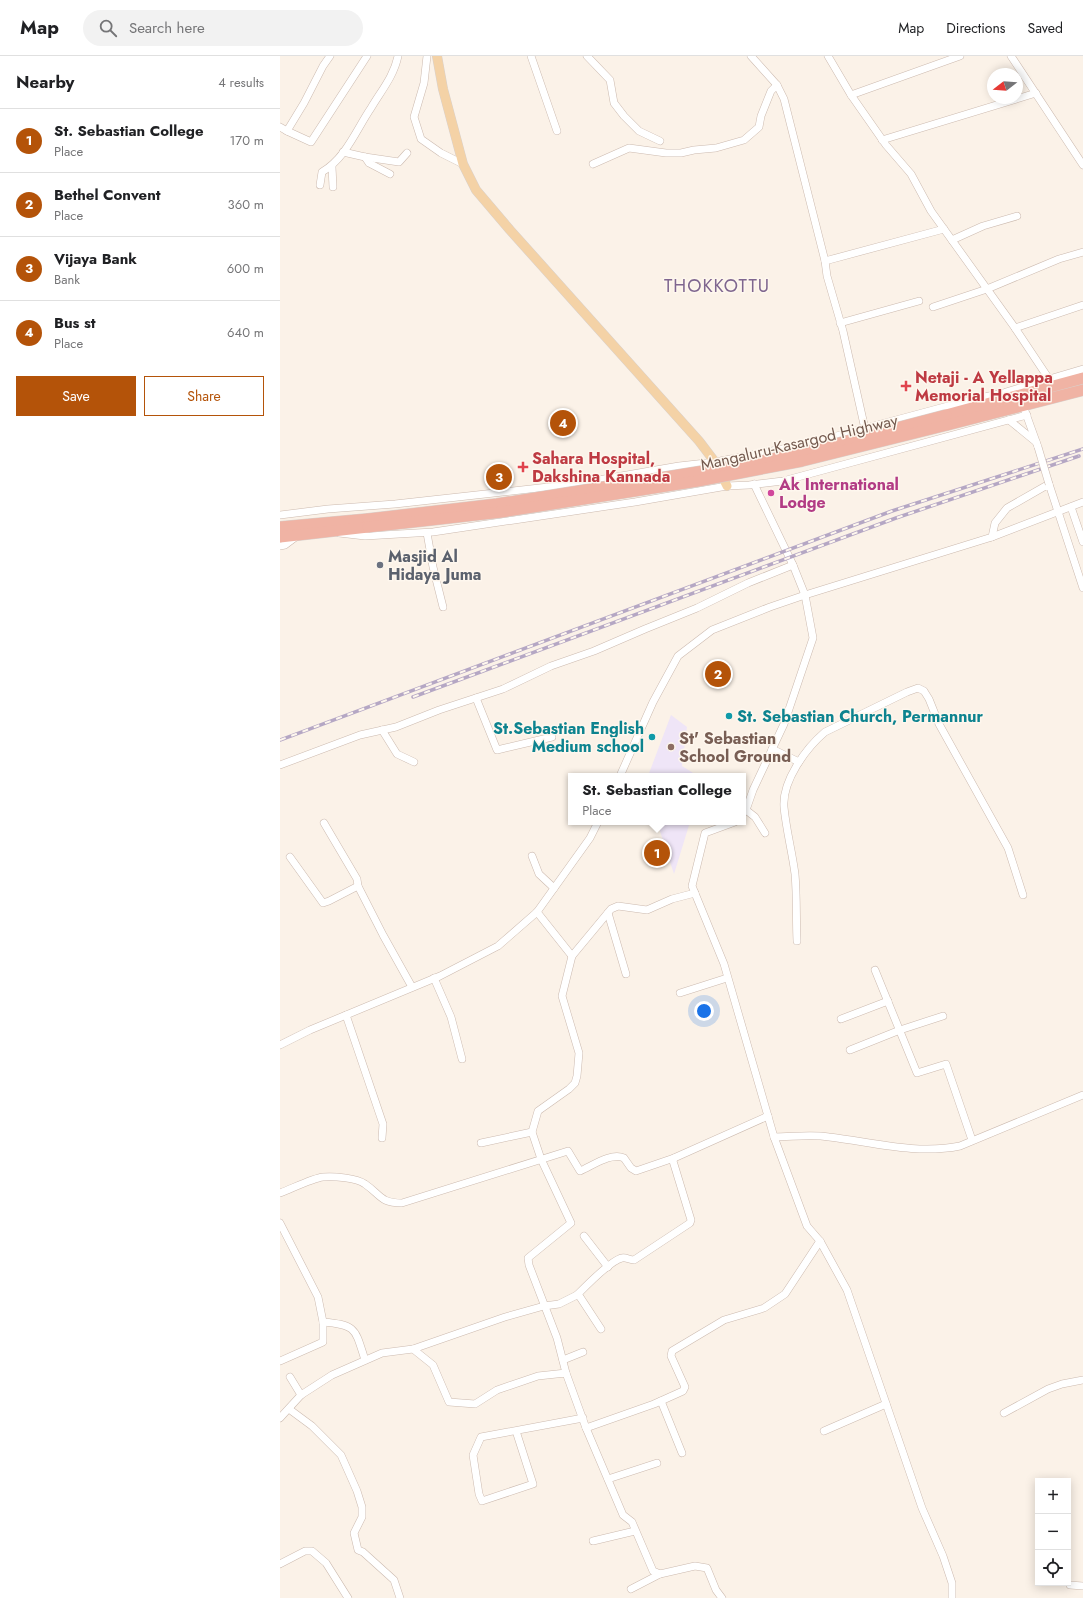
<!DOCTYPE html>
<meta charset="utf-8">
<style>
:root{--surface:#fff;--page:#f2f2f2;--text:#202124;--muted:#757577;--line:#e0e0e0;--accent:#b45309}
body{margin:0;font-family:Jost,sans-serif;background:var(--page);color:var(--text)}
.controls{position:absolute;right:12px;bottom:12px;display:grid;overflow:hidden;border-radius:0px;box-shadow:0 2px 10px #0003}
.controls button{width:36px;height:36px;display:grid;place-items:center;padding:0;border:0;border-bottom:1px solid var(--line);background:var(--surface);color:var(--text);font:20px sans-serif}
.compass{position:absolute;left:707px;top:12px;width:36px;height:36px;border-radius:50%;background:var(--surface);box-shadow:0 2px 10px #0003;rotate:253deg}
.you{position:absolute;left:424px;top:955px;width:14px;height:14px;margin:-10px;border:3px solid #fff;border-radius:50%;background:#1a73e8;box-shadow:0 0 0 6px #1a73e833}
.badge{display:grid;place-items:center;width:26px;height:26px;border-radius:50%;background:var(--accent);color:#fff;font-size:13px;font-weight:700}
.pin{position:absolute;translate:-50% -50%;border:2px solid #fff;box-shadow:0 1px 4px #0006}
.popup{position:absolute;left:288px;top:717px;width:178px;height:52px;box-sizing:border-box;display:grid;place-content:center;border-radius:0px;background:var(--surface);filter:drop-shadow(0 1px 3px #0005);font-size:13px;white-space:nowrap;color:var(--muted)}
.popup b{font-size:15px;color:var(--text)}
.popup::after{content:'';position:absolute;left:50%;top:100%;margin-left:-8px;border:8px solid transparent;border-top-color:var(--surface)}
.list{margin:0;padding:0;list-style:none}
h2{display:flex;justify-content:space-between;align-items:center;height:52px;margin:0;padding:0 16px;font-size:17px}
h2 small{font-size:13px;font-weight:400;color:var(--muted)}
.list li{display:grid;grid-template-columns:26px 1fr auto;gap:12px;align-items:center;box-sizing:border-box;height:64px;padding:0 16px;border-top:1px solid var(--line)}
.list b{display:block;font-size:15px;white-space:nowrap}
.list p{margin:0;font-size:13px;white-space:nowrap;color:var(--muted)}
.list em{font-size:13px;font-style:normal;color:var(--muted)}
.actions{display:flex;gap:8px;padding:12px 16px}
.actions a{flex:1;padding:9px 0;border:1px solid var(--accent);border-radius:0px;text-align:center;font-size:14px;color:var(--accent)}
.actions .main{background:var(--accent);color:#fff}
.icon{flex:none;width:22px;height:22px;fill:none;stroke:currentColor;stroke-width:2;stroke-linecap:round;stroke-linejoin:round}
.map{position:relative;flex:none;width:803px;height:1542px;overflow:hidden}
header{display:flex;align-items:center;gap:24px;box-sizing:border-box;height:56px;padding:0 20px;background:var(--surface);border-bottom:1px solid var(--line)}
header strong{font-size:19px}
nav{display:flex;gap:22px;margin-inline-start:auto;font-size:14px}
.search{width:280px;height:36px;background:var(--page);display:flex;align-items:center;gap:10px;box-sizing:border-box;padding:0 14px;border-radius:22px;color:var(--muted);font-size:15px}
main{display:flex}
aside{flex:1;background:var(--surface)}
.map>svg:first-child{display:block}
.education{fill:#efe5f7}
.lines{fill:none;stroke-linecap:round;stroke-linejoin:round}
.minor-casing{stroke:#ccbaaf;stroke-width:8}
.major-casing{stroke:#d8d1cd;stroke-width:10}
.highway-casing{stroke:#d8d1cd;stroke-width:12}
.minor{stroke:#fff;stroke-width:7}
.major{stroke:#f4d2a6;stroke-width:9}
.highway{stroke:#f0b3a4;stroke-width:11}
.rail-casing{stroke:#b5a7c4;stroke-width:3.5}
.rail{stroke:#fef7ee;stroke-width:2;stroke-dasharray:6;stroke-linecap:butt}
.minor-bridge-casing{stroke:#ccbaaf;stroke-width:8;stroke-linecap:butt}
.highway-bridge-casing{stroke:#d8d1cd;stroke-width:12;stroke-linecap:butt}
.minor-bridge{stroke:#fff;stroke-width:7}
.highway-bridge{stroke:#f0b3a4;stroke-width:11}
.health-dot{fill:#e0444e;stroke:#fef7ee;stroke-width:1.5}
.hotel-dot{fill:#d1479c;stroke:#fef7ee;stroke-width:1.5}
.worship-dot{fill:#6b7280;stroke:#fef7ee;stroke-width:1.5}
.culture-dot{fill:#0f9aa8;stroke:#fef7ee;stroke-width:1.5}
.education-dot{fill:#8d6e63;stroke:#fef7ee;stroke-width:1.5}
.labels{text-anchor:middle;stroke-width:3;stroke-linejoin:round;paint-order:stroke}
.health-label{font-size:16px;font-weight:bold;fill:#be3a42;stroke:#fef7ee;text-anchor:start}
.street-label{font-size:16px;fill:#73594e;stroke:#fef7ee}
.hotel-label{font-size:16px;font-weight:bold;fill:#b23c85;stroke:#fef7ee;text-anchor:start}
.worship-label{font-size:16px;font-weight:bold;fill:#5b616d;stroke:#fef7ee;text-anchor:start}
.culture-label{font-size:16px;font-weight:bold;fill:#0d838f;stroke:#fef7ee;text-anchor:start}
.education-label{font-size:16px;font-weight:bold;fill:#785e54;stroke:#fef7ee;text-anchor:start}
.quarter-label{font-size:18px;letter-spacing:1px;fill:#7f668f;stroke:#fef7ee}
</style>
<header>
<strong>Map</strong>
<div class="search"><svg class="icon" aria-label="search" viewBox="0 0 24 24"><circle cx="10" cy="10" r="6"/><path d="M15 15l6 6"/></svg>Search here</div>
<nav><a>Map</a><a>Directions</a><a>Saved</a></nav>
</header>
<main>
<aside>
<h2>Nearby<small>4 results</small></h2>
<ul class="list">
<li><span class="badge">1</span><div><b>St. Sebastian College</b><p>Place</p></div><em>170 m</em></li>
<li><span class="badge">2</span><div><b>Bethel Convent</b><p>Place</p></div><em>360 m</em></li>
<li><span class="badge">3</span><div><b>Vijaya Bank</b><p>Bank</p></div><em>600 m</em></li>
<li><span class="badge">4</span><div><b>Bus st</b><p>Place</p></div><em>640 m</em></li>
</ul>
<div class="actions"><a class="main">Save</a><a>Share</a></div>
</aside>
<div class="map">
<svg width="803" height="1542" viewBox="0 0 803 1542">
<rect width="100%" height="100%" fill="#fbf2e8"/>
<g class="education">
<polygon points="391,659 407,671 402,710 418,720 368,720"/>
<polygon points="377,766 410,766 394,818"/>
</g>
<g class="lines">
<g class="minor-casing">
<g id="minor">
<polyline points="50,0 43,10 24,47 7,75 31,86 87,0"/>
<polyline points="147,0 144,27 134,61 141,83 161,97 183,108"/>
<polyline points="251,0 277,75"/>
<polyline points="307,0 330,24 334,47 344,60 359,75 380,85"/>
<polyline points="471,0 497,29 504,43 545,205 547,220 563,275 585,373"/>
<polyline points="548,0 571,39 606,89 631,118 651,155 735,272 773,329"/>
<polyline points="731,0 803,109"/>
<polyline points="571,39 680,0"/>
<polyline points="0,71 7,75"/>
<polyline points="602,84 756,37"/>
<polyline points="63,96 85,101 119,106 127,97"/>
<polyline points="85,101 89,107 110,118"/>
<polyline points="313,108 349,92 386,97 401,97 414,94 436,92 464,84 479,71 481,60 491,35 497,29"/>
<polyline points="52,111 53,131"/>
<path d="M40,129l2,-13c24,-14 34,-42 49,-64 10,-17 23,-32 27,-52"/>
<polyline points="672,184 703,170 737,160"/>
<polyline points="545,205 664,173"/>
<polyline points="653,251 707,233 779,203 803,196"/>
<polyline points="560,267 639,245"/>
<polyline points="735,272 803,249"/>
<polyline points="726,336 803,313"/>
<polyline points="745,355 758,391"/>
<polyline points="729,364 756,386"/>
<polyline points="791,451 803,486"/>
<polyline points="0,459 48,453 115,448 295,428 399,410 435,406 523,389 694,343 724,337 736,339"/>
<polyline points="59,477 85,480 153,476 355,446 447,430 469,429 503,425 747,359"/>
<polyline points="147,477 153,511 163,551"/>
<polyline points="712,481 803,446"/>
<polyline points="0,490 5,489 17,480"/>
<polyline points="196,642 217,694 272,681"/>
<polyline points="102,674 117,698 134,706"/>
<polyline points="492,693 519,706"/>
<polyline points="0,709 80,679 116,671 159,654 223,633 271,610 314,595 365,573 417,552 468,527 513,509"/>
<polyline points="340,720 373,646 398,600 432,574 490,551 525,539 712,481 715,467 727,452 769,428 803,532"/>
<polyline points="466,754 475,761 485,777"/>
<polyline points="463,757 466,754 473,734 504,668 533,582 525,539 513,509 474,428"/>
<polyline points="455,766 425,777 412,830 444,908 494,1081 527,1170 540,1185 567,1234 642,1452 663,1500 672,1527 672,1542"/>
<polyline points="44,767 77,823 78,830 103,879 132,931"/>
<polyline points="252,800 259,818 274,832"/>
<polyline points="10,801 43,847 49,845 78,830"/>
<polyline points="257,856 292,900"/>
<polyline points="328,857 346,918"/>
<path d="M517,885c-1,-22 0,-45 -2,-67 -3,-23 -9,-45 -11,-67 -2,-26 22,-59 41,-75l82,-40 11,-4 6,3 5,8 10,25 69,124 15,47"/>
<polyline points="595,914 637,1017 666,1008 692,1084"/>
<polyline points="154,922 171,961 182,1003"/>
<polyline points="400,937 447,922"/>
<polyline points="66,959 103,1068 102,1082"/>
<polyline points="561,963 608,945"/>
<polyline points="0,989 30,974 160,920 218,890 257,856 310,782 318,766"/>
<polyline points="570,994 620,974 663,960"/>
<polyline points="252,1076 258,1055 289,1033 295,1027 297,1020 299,997 282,940 292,900 331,853 338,850 367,854 392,843 415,837"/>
<path d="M494,1081c18,0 37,-3 55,0 43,5 87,18 131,9l123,-51"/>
<polyline points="201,1087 252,1076 261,1103 291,1167 248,1202 249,1209 277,1282 286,1317"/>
<path d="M0,1137c11,-4 33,-15 43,-16 11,-1 34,1 42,7 16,11 15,19 37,19l166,-52 12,20c12,-5 31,-19 44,-13l7,10 5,3 38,-13"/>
<polyline points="0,1167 38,1241 43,1266 43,1286 0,1305"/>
<polyline points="304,1180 328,1211"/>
<path d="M297,1239c8,-8 34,-35 45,-37 4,-1 7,2 12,2l56,-37 1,-3 -18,-59 1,-3 94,-42"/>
<path d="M43,1266c34,3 32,7 42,38"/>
<polyline points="133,1293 225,1261 264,1250 279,1248 297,1239 300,1241 321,1273"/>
<polyline points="283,1304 303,1296"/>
<polyline points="10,1321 21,1339"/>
<polyline points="381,1345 402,1397"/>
<polyline points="9,1353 32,1370 61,1399 77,1435 82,1451 82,1461 74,1477 78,1494 83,1496 114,1524 120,1542"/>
<polyline points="724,1357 768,1333 782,1328 803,1324"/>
<polyline points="0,1362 21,1339 52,1319 102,1297 133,1293 153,1309 169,1346 195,1348 217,1334 258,1320 286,1317 306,1372 343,1459 352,1466 373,1515 380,1518 415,1510 427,1512 436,1534 442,1542"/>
<polyline points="306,1372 374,1348 403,1335 405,1331 391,1300 392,1295 444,1264 484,1252 505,1238 540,1185"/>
<polyline points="236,1375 253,1428 202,1445 199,1438 193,1399 201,1381 303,1362"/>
<polyline points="544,1375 606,1348"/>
<polyline points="328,1423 377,1407"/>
<polyline points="313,1485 355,1475"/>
<polyline points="0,1508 25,1495 32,1495 46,1507 68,1542"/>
<polyline points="790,1529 803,1530"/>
<polyline points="351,1533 380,1518"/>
</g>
</g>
<g class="major-casing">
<polyline id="major" points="157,0 163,33 183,108 196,134 230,174 419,385 435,406 447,430"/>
</g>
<g class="highway-casing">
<g id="highway">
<polyline points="666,359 803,322"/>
<polyline points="667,369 803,334"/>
<polyline points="0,471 88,463"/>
<polyline points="0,481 88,471"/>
</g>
</g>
<use href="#minor" class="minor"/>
<use href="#major" class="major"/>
<use href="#highway" class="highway"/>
<g class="rail-casing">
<g id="rail">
<polyline points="133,641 616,462 799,400"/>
<polyline points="0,684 612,455 803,393"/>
</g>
</g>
<use href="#rail" class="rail"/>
<g class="minor-bridge-casing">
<polyline id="minor-bridge" points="758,391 769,428"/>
</g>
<g class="highway-bridge-casing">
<g id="highway-bridge">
<polyline points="88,463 217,448 467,408 521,397 666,359"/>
<polyline points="88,471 222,456 418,425 522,405 667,369"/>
</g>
</g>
<use href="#minor-bridge" class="minor-bridge"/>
<use href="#highway-bridge" class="highway-bridge"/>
</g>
<g class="health-dot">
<path d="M624 324h4v4h4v4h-4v4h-4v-4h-4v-4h4z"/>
<path d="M241 405h4v4h4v4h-4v4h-4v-4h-4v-4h4z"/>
</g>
<circle class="hotel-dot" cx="491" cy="437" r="4"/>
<circle class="worship-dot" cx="100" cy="509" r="4"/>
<g class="culture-dot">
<circle cx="449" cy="660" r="4"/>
<circle cx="372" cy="681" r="4"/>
</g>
<circle class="education-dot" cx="391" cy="691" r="4"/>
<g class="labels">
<g class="health-label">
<text x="635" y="327">Netaji - A Yellappa<tspan x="635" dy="18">Memorial Hospital</tspan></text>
<text x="252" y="408">Sahara Hospital,<tspan x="252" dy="18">Dakshina Kannada</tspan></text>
</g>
<g class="street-label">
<text transform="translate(519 386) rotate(-13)" y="6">Mangaluru-Kasargod Highway</text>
</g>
<g class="hotel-label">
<text x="499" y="434">Ak International<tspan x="499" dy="18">Lodge</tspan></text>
</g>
<g class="worship-label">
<text x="108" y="506">Masjid Al<tspan x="108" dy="18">Hidaya Juma</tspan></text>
</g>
<g class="culture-label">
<text x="457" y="666">St. Sebastian Church, Permannur</text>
<text x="364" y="678" text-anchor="end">St.Sebastian English<tspan x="364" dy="18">Medium school</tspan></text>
</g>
<g class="education-label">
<text x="399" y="688">St' Sebastian<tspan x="399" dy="18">School Ground</tspan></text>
</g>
<g class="quarter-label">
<text x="437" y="236">THOKKOTTU</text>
</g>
</g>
</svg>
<div class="controls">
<button>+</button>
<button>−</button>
<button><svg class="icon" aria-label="locate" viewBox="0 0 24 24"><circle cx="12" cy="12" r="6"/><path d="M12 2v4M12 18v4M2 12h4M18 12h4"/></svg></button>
</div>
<svg class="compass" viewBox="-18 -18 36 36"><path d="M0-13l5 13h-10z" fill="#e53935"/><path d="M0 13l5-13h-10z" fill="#757577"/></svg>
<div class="you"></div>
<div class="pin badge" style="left:377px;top:797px">1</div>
<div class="popup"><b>St. Sebastian College</b>Place</div>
<div class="pin badge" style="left:438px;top:618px">2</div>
<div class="pin badge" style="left:219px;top:421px">3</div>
<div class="pin badge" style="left:283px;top:367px">4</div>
</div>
</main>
